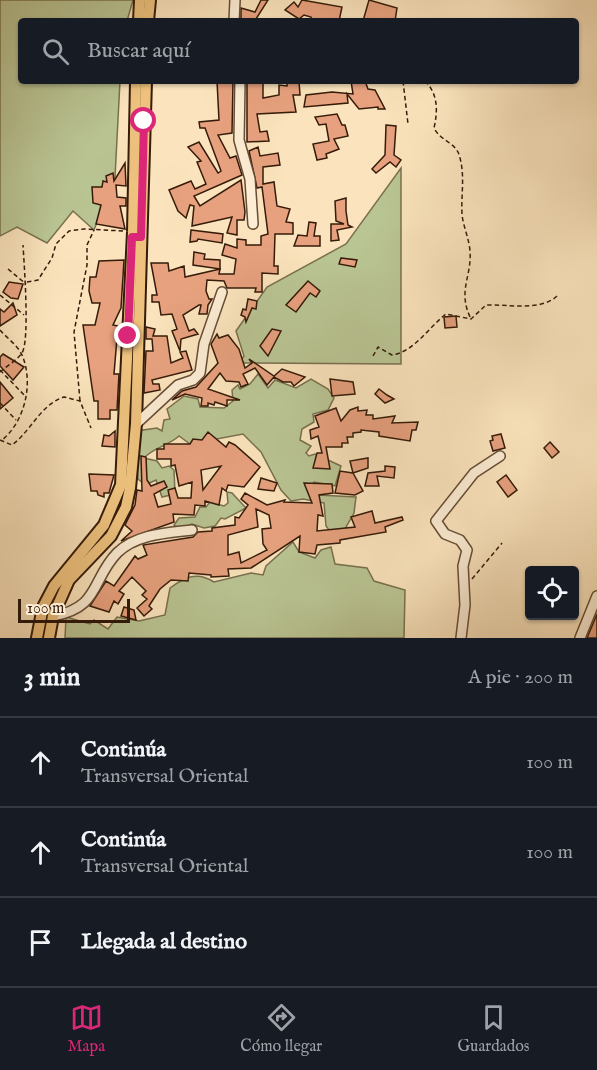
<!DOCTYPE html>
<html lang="es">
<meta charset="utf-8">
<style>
:root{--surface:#171b24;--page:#242831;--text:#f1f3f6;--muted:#9ea1a6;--line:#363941;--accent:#db2777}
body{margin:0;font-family:"IM FELL English",serif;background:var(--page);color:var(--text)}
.controls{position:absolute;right:18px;bottom:18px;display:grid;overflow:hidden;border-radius:6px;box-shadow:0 2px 4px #0004}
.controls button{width:54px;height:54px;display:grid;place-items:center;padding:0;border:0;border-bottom:2px solid var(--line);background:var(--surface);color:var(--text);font:30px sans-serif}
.scale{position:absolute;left:18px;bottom:15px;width:112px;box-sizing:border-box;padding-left:6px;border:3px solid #351b09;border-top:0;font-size:16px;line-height:21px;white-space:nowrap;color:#351b09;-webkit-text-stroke:4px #fcedd4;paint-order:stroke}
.stop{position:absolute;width:18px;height:18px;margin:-14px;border:4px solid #db2777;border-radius:50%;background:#fff}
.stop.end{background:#db2777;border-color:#fff;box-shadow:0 2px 6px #0008}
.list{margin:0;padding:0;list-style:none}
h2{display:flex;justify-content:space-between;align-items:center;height:78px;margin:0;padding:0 24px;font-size:26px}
h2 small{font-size:20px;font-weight:400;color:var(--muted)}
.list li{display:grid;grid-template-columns:39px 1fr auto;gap:18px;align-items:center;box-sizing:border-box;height:90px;padding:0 24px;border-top:2px solid var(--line)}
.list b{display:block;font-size:22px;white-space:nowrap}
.list p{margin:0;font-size:20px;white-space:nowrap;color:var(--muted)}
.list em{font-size:20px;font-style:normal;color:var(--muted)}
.icon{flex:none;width:33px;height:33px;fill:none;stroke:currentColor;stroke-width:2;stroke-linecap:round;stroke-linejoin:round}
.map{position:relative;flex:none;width:597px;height:638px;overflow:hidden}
.search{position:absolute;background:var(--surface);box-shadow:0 2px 4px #0004;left:18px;right:18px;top:18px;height:66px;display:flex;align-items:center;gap:15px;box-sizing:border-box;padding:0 21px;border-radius:6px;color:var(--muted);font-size:22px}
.sheet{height:348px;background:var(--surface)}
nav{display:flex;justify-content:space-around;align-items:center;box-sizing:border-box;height:84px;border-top:2px solid var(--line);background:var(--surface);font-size:16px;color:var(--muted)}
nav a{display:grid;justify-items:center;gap:3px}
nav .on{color:var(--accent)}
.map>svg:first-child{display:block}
.green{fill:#bac594;stroke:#78704e;stroke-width:1.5}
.building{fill:#e7a17e;stroke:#351b09;stroke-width:1.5;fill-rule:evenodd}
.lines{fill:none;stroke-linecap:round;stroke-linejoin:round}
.minor-casing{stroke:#664d36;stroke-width:12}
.major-casing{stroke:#351b09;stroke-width:14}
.path{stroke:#351b09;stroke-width:1.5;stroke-dasharray:4.5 3;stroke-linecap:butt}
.minor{stroke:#fcedd4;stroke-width:9}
.major{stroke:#eec27e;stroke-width:10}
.route{stroke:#db2777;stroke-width:8}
</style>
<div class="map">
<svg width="597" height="638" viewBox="0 0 597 638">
<rect width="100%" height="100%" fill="#fbe4bd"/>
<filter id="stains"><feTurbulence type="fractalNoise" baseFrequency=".00333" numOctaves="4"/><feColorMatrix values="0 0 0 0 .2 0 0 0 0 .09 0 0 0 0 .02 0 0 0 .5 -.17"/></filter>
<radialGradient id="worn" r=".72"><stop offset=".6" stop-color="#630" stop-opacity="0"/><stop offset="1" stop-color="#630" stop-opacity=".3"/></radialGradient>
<g class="green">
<polygon points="0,0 133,0 127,21 21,21 21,81 120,81 115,177 94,230 73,211 47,243 17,227 0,236"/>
<polygon points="401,168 401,364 238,363 244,356 236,331 267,287 346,244"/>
<path d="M258,374l10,14 7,-8 21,8 15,-9 17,10 6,9 -6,12 -15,4 1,8 -12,7 -2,11 11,6 -5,7 3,3 6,-2 26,12 -6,20 -21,-4 -4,5 8,8 38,2 -2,16 -12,21 -9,1 -7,-9 -2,-23 -21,-4 -12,2 -10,-11 -20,-38 -18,-18 -53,10 -11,-8c-11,10 -25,11 -35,22l13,3 5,7 7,-2 5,4 1,24 -13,3 -6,-17 -11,5 -7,-6 -1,-17 -12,-13 4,-17 28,-4 5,3 2,-11 6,-1 -3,-10 17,-13 14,3 2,8 24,1 9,-7 -1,-11 6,-5 2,4 10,-5z"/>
<polygon points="227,492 232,493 246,508 225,519 221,518 215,526 204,528 192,524 180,529 174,525 179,518 195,517 200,507 206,507 210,502 224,506 228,503"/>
<path d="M293,542l6,10 16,6 6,-8 10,-3 4,17 32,4 7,13 31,9 -1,48h-339l1,-21 24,7 4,-4 14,9 9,-12 22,4 26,-6 5,-27c15,-11 27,-17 44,-6l37,-9 12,2 3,-9z"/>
</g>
<g class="building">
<polygon points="261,0 268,0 256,19 241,20 241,8 255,12"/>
<polygon points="302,0 342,7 339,21 312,21 311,17 304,15 299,19 285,10 294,2 298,7"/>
<polygon points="369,0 397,8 395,21 363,21"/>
<polygon points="217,81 233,81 232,133 218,135 230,158 236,156 242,175 194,196 200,206 241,180 245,212 244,220 237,220 237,235 227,233 232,217 192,226 194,206 190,205 186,218 178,211 169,190 191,181 195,189 206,184 197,162 201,161 188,147 199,142 218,173 221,171 205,128 200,128 199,122 219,120"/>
<polygon points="247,81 263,82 263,98 279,95 279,85 287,86 287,81 299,81 300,95 293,95 296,112 257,114 260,132 267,131 269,141 247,142"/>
<polygon points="351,81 365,81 368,89 375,90 385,109 378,109 378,107 359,109 347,94 348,103 304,107 306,95 332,92 353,94"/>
<polygon points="337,114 342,125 345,125 348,136 334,139 339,149 326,154 327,158 317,160 313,144 329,141 326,124 319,125 315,117"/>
<polygon points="386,125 396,126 394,155 401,160 396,167 390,162 376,173 372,169 385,155"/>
<polygon points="258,147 260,156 278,153 280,165 263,167 263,184 274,182 277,206 290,209 286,222 293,223 293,234 275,234 274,266 278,266 278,274 262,273 262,292 255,292 256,288 227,288 224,281 207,280 206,291 209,299 212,299 208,305 207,314 199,314 201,305 199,305 183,315 189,331 194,329 198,334 181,339 180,351 172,331 177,329 172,314 161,315 159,302 152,302 152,295 157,295 151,263 168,263 169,271 184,266 185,277 220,269 219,274 234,274 236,259 222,255 225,244 237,248 237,239 246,240 246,245 261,245 261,236 268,234 262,187 257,188 249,151"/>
<polygon points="125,163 126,186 116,185 117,197 126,198 126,206 120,206 125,229 96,224 101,205 93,203 92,187 102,187 103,181 107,182 106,176 113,173 114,181"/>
<polygon points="346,198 346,211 348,225 352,227 337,230 339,240 331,241 331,224 344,224 336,221 335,201"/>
<polygon points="309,222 316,223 314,236 320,236 320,246 294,246 298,235 307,236"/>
<polygon points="191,230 223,234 222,243 198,239 197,241 190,242"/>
<polygon points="194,252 205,254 204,259 220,260 220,269 193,265"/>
<polygon points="341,258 357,260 355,267 339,264"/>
<polygon points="124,260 121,308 113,325 118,326 114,374 119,374 117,410 110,410 110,419 98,419 98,401 94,401 83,325 95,325 100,303 92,303 89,291 90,277 96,277 99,261"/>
<polygon points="308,281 320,291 316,297 310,293 296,312 286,305"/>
<polygon points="9,282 23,284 18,299 11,298 3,292"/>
<polygon points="248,299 257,301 256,309 252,308 246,322 245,317 241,315 243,309 246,310"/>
<polygon points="13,303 17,315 0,326 0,309 4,312"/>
<polygon points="456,316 457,327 445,328 444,317"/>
<polygon points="146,327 155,329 153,336 167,336 171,363 183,358 180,352 186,351 192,370 152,380 153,384 159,384 160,390 144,393 146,351 153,351 152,339 146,339"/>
<polygon points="272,329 281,331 268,356 260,346"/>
<polygon points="217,334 219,338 228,335 239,349 245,368 252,363 249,359 274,376 282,369 305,377 294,386 291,382 283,382 274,377 267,385 255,368 243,374 248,384 241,387 239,382 226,381 220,373 208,389 240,400 227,400 227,406 215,402 214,405 208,403 208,406 201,406 202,398 185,394 172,400 182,391 196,387 218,363 211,344"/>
<polygon points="3,354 24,367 13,380 0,366 0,357"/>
<polygon points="330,379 353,382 355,394 332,396"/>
<polygon points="0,382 13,398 0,409"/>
<polygon points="379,389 387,395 394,399 385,403 375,394"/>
<polygon points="358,407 358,411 367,410 366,415 373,415 373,419 395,416 392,423 418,422 416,430 412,430 410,441 379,436 379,432 361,430 361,432 353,433 353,437 347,437 348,443 342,443 342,447 326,447 330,469 313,468 317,453 322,453 318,436 311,439 310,430 319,427 315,416 336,408 341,421 350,410"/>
<polygon points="115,431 115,447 102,446 104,435 109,436"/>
<path d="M208,432l18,15 3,-5 6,3 25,22 -16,20 -16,-2 -2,6 -4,-3 -3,17 -14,-4v5l-10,-1 -1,10 -21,-1 1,8 -53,19 11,-10 -7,-6 10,-20 2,-15 5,1 -1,-35 5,1 1,23 4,6 13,-5 3,6 -13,7 4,13 13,-3 -3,-14 7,-2 3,10h13l1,-16 -13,4 -4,-21 -4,1v-7h-14v-10h7v-5h26l3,-5 9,1zM221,466l-18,24 -2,-20z"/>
<polygon points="501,434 505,448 493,451 490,441 493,440 492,436"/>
<polygon points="550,442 559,452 552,458 544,448"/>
<polygon points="368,458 368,468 353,473 363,491 355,495 335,493 340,471 353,473 350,461"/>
<polygon points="385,466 395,467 394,478 377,476 379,486 365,486 368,473 385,471"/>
<polygon points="89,474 114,475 109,493 104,493 104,497 98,495 97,491 91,491"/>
<polygon points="506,475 517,490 508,497 497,482"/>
<polygon points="261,478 277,483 274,491 258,489"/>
<path d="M304,483l28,1 1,9 -14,2 4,21 -5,-1 -1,16 38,-4 -4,-10 21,-6 3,12 27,-6 1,3 -18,7 1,5 -46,8v3l-23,2 -2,9 -16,-2 1,-16 -49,32 -23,1 1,7 -18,1v-2l-22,-2 -1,8 -17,-1 -11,9 -11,17 3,3 -8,7 -7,-8 10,-9 -5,-4 4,-4 -14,-14 -13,14 5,3 -6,10 -4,-3 -5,11 -19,-6 16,-25 8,5 21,-30 3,3 9,-4 -4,-10 50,-8 5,-5 14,-1v-3l23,-3v-8l4,1 9,-13 -7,-6 4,-6 22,12 18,-5 -1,2 28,1zM256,509l13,6 2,13 -9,1 1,15 4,6 -26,13 -2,-11 -11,3v-20l30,-8z"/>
<polygon points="124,607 134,610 136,620 121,616"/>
<polygon points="597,614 597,638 587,638"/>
</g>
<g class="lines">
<g class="minor-casing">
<g id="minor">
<polyline points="234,21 235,0"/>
<polyline points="240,81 239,140 250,179 253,224"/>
<polyline points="136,424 178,385 193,380 200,373 204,344 222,292"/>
<path d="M53,616c47,-8 38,-36 64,-63 19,-19 50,-20 75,-23"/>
<polyline points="461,638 465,605 463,566 467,550 460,540 445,534 436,521 474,473 500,456"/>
<polyline points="580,638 597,596"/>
</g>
</g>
<g class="major-casing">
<g id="major">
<polyline points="139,21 140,0"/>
<polyline points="148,21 150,0"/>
<polyline points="37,638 43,607 54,586 104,525 121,485 133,232 136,81"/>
<polyline points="49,638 53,616 69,580 111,536 126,507 130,488 136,424 146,81"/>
</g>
</g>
<g class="path">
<polyline points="403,81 408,124"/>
<path d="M425,81c13,13 13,29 9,47 7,14 23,14 26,30 5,19 1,37 2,56 1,12 7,24 8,37 2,26 -13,40 1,68"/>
<polyline points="8,269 26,284"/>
<polyline points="27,282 38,280 52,258 56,244 69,231 84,229 123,231"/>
<polyline points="0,295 24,315"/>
<path d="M0,330c7,8 18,16 22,25 12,28 3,67 -21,86"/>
<path d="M373,356l5,-9 14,8c22,-3 37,-28 54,-41l25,5 15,-14c21,-1 56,7 72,-10"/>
<polyline points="0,370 26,397"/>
<path d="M0,372c7,-6 17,-12 22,-19 8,-13 2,-90 1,-108"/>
<polyline points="80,401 74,332 87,265 87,245 94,230"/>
<polyline points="0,403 16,420"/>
<path d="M0,440l12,5c20,-15 28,-40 52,-48l16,4 11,27"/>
<polyline points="472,579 502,543"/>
</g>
<use href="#minor" class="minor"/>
<use href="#major" class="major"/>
</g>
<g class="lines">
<polyline class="route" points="128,336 132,237 141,237 144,121"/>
</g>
<rect width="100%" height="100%" filter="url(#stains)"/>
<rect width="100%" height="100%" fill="url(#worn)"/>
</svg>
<div class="controls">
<button><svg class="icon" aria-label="locate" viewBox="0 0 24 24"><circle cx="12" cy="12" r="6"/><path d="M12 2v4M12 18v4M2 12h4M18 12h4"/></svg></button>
</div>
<div class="scale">100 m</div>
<div class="stop" style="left:144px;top:121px"></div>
<div class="stop end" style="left:128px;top:336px"></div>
<div class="search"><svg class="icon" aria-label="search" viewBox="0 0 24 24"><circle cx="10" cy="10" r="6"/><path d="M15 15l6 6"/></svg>Buscar aquí</div>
</div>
<section class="sheet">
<h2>3 min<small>A pie · 200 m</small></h2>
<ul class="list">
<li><svg class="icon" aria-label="ahead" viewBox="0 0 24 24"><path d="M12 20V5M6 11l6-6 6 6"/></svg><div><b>Continúa</b><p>Transversal Oriental</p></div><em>100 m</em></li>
<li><svg class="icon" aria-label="ahead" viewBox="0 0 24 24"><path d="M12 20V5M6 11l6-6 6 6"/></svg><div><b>Continúa</b><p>Transversal Oriental</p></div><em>100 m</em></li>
<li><svg class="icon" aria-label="arrive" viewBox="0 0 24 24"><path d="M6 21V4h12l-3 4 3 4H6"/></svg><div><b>Llegada al destino</b></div></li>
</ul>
</section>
<nav>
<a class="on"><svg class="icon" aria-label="map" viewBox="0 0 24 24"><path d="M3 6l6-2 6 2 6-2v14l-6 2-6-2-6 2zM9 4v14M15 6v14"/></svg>Mapa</a>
<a><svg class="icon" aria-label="directions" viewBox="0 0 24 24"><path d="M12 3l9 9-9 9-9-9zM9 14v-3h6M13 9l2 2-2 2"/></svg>Cómo llegar</a>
<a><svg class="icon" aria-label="saved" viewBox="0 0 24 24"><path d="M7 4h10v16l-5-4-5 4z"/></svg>Guardados</a>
</nav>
